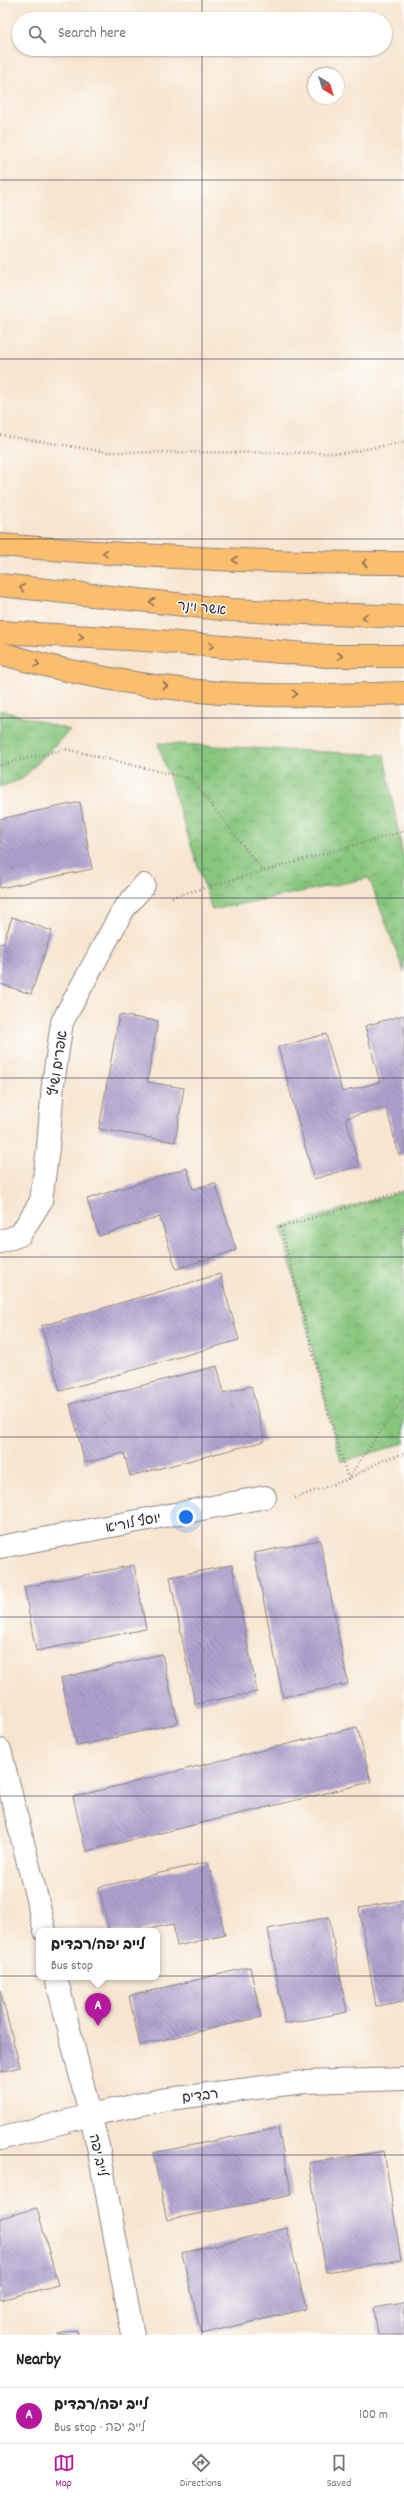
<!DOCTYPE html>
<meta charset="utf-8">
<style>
:root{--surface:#fff;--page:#f6f6f6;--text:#222;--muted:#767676;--line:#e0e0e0;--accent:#b5179e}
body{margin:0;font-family:Dekko,"Playpen Sans Hebrew",sans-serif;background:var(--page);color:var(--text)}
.compass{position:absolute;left:308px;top:68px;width:36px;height:36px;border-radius:50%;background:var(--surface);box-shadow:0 1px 3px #0004;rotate:142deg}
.you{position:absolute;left:186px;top:1517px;width:14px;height:14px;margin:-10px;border:3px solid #fff;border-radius:50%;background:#1a73e8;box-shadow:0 0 0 6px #1a73e833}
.badge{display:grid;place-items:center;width:26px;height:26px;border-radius:50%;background:var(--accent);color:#fff;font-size:13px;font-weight:700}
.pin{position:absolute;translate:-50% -33px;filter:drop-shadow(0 1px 2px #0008)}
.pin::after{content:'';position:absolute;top:21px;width:14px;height:12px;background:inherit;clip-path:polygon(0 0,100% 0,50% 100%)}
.popup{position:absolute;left:36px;top:1928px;width:124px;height:52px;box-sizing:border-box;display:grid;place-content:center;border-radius:8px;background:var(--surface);filter:drop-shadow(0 1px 3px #0005);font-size:13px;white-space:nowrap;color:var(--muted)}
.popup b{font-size:15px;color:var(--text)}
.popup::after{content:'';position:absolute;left:50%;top:100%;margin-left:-8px;border:8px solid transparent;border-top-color:var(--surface)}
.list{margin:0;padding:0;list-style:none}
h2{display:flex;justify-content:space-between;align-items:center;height:52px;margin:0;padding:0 16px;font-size:17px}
h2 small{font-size:13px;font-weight:400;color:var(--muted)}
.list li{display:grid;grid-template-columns:26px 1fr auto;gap:12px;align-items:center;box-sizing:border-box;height:56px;padding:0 16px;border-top:1px solid var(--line)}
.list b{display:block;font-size:15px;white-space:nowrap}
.list p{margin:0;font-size:13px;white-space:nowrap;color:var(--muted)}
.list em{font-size:13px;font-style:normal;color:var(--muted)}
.icon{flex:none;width:22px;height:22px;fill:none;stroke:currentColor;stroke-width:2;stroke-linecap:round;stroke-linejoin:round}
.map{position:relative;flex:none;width:404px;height:2335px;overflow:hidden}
.search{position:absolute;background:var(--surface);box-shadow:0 1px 3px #0004;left:12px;right:12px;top:12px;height:44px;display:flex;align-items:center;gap:10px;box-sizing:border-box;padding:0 14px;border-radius:22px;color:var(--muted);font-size:15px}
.sheet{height:108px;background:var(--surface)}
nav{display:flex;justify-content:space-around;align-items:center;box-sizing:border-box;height:56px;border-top:1px solid var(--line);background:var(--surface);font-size:11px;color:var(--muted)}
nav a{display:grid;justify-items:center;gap:2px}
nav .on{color:var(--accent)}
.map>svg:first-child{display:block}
.grass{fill:url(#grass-tufts);stroke:#54745c}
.park{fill:url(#park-crowns);stroke:#54745c}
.building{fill:url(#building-back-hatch)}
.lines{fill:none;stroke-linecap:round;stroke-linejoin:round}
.minor-casing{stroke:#8c8486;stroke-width:24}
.major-casing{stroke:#8c8486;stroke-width:24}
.path{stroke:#8c8486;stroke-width:2.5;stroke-dasharray:1 3;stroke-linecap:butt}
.minor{stroke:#fff;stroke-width:22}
.major{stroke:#fabe6d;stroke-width:22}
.oneway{stroke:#8e7054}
.grid{fill:none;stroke:#22223b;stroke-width:1;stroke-opacity:0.55}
.labels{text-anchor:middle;stroke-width:3;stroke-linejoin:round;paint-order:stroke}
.street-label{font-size:14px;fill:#22223b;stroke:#fdfcf7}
</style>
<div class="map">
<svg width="404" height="2335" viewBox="0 0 404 2335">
<defs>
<pattern id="grass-tufts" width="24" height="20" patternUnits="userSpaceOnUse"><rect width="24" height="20" fill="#87c67d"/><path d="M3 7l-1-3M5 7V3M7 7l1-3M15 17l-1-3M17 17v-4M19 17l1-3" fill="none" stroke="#6ea068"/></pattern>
<pattern id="park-crowns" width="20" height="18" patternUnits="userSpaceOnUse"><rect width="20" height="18" fill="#87c67d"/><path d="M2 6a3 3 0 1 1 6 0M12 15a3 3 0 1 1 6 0" fill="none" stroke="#6ea068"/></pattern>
<pattern id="building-back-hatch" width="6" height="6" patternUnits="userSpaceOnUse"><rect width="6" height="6" fill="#aea1cf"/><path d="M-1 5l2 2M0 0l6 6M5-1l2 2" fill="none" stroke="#8d83a9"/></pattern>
</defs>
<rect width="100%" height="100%" fill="#fdfcf7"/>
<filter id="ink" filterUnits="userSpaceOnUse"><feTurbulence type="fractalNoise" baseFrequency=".025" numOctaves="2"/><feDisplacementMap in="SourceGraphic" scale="8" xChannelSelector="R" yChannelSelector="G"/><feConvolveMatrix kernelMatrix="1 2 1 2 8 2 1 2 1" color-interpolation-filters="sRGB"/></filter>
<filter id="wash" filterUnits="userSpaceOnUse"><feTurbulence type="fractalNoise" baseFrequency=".012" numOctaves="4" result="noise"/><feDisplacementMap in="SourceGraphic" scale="16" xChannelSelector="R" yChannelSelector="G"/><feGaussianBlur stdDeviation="0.9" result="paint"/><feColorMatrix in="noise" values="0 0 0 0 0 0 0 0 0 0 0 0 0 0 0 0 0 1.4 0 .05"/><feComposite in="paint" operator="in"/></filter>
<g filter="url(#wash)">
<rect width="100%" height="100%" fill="#f7e5d0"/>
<polygon class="grass" points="0,710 70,730 22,779 0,787"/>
<g class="park">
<polygon points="158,743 384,755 404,862 404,972 369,878 212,910"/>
<polygon points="404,1191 404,1443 341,1462 281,1227"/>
</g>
<g id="blocks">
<g class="building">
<polygon points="80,802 92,869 0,888 0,819"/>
<polygon points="12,917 52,931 31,994 0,984 0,943 3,944"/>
<polygon points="119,1015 158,1021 147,1082 184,1088 175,1142 99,1129"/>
<polygon points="404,1015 404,1154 399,1155 386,1107 346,1118 359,1166 314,1179 278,1047 326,1034 342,1092 380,1082 365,1026"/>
<polygon points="187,1168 193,1189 215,1183 236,1250 176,1269 160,1217 99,1236 87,1199"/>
<polygon points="220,1274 239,1340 60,1391 41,1326"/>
<polygon points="217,1366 224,1393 251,1386 265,1441 130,1476 124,1453 85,1463 70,1404"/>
<polygon points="320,1540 348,1684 283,1697 254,1553"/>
<polygon points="134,1565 146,1629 36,1651 24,1587"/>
<polygon points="232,1565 257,1692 195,1704 170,1577"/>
<polygon points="162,1654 178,1723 77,1746 61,1678"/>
<polygon points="357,1727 371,1782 86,1851 73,1797"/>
<polygon points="208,1862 225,1935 177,1946 173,1924 139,1931 109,1931 99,1887"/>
<polygon points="404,1900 404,2001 376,2006 359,1908"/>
<polygon points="329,1917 347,2012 285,2024 268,1929"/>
<polygon points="250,1967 261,2017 140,2045 129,1996"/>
<polygon points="0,1990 20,2067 0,2072"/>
<polygon points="278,2128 292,2195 167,2220 153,2153"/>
<polygon points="384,2151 401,2260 326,2272 309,2163"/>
<polygon points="37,2208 58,2285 0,2300 0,2218"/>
<polygon points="287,2228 306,2309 201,2334 182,2253"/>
<polygon points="404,2303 404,2335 378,2335 374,2308"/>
<polygon points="77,2330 78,2335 58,2335 58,2334"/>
</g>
</g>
</g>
<g filter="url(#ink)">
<use href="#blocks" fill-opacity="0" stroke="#8c8486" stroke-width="1"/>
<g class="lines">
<g class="minor-casing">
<g id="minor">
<polyline points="0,1242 20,1235 41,1201 48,1148 53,1084 62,1022 123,910 144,885"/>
<polyline points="0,1547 265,1497"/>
<polyline points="0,1750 45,1931"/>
<polyline points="56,1977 98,2146 133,2335"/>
<polyline points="0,2139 90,2115 161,2100 304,2082 404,2079"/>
</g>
</g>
<g class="major-casing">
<g id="major">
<path d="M0,545c135,11 269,19 404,18"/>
<polyline points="0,585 231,610 404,617"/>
<polyline points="0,632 145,640 327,656 404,656"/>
<path d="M0,653c71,21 146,34 220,40 61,4 123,2 184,0"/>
</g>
</g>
<g class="path">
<polyline points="0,435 107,452 345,453 404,442"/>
<polyline points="0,765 66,749 191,779 263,871"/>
<polyline points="172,897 404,831"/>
<polyline points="404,1228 402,1229 404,1235"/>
<polyline points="349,1477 404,1397"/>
<polyline points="348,1479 327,1409 281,1227 404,1191"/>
<polyline points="295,1498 348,1479 383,1460 404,1454"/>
</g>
<use href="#minor" class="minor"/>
<use href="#major" class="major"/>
</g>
<defs><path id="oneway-chevron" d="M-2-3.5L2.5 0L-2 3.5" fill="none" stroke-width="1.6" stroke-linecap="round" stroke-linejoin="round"/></defs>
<g class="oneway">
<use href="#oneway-chevron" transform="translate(105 553) rotate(-176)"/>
<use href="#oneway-chevron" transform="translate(235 560) rotate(-178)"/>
<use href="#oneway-chevron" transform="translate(365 563) rotate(180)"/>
<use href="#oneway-chevron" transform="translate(22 588) rotate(-173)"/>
<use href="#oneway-chevron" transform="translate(152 602) rotate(-174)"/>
<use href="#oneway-chevron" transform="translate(365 617) rotate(-178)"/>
<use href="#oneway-chevron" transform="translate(81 637) rotate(3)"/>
<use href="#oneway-chevron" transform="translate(211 646) rotate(5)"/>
<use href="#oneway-chevron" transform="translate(340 656)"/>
<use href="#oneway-chevron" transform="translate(37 664) rotate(17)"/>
<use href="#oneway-chevron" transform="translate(165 686) rotate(7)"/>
<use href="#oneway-chevron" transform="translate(295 694) rotate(1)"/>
</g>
</g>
<path class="grid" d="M202,0v19M202,49v2286M0,180h404M0,359h404M0,539h404M0,718h404M0,898h404M0,1078h404M0,1257h404M0,1437h404M0,1617h404M0,1796h404M0,1976h404M0,2155h404"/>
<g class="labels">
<g class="street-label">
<text transform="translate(202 607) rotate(6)" y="5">אשר וינר</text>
<text transform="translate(57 1063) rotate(-82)" y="5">אפרים ושיץ</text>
<text transform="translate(133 1522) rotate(-11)" y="5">יוסף לוריא</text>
<text transform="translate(200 2095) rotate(-7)" y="5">רבדים</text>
<text transform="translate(99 2155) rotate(78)" y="5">לייב יפה</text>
</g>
</g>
</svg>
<svg class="compass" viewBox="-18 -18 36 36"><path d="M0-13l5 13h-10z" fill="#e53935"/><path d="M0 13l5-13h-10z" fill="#767676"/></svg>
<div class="you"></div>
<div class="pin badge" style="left:98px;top:2026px">A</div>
<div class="popup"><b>לייב יפה/רבדים</b>Bus stop</div>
<div class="search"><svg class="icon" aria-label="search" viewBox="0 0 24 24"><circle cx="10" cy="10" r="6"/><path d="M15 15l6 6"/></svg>Search here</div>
</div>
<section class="sheet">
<h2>Nearby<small></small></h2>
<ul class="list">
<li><span class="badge">A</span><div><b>לייב יפה/רבדים</b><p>Bus stop · לייב יפה</p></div><em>100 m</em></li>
</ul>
</section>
<nav>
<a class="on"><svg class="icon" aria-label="map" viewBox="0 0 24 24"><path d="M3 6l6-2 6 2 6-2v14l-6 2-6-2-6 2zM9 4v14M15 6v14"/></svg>Map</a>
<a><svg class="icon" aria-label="directions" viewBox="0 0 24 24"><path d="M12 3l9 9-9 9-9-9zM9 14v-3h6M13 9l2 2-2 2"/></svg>Directions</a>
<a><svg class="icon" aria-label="saved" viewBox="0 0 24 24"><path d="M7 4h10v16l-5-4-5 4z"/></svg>Saved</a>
</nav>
